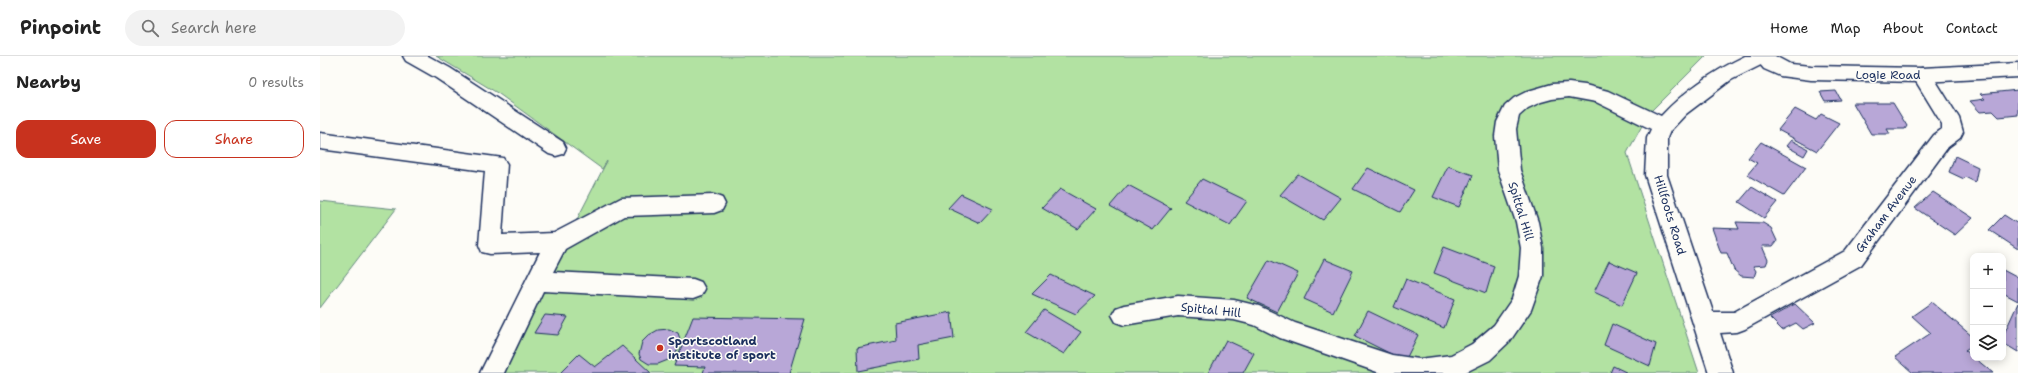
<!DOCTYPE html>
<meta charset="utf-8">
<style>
:root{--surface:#fff;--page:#f2f2f2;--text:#222;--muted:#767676;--line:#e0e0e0;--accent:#c8321e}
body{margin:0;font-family:"Shantell Sans",sans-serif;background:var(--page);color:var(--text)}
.controls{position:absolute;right:12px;bottom:12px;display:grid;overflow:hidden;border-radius:8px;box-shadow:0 2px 10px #0003}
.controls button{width:36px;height:36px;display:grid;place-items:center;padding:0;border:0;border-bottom:1px solid var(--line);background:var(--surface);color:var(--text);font:20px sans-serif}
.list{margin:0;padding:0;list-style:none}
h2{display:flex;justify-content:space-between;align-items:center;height:52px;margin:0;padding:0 16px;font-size:17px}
h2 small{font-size:13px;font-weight:400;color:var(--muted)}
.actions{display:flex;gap:8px;padding:12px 16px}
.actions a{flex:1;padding:9px 0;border:1px solid var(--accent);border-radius:12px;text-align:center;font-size:14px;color:var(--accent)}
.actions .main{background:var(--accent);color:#fff}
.icon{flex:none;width:22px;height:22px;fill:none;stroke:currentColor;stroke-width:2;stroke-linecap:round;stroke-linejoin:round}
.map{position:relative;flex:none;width:1698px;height:317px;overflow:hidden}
header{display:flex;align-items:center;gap:24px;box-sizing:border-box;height:56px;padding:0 20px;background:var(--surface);border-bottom:1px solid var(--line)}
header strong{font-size:19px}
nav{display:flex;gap:22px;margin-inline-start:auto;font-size:14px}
.search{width:280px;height:36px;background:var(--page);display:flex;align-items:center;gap:10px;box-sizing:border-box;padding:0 14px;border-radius:22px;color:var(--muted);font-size:15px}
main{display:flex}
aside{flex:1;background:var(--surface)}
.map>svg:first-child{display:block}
.green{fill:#b2e2a2;stroke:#668880}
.building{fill:#b8a7d7;stroke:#1b2f5e}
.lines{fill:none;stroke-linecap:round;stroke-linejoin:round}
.minor-casing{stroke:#1b2f5e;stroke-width:3}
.major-casing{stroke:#1b2f5e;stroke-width:3}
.minor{fill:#fdfcf7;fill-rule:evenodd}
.major{fill:#fdfcf7;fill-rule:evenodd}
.poi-dot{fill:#c8321e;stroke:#fdfcf7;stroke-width:1.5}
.labels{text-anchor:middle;stroke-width:3;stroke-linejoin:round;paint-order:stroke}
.street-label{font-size:12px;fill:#1b2f5e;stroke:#fdfcf7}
.poi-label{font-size:12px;font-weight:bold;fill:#1b2f5e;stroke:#fdfcf7;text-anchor:start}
</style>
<header>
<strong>Pinpoint</strong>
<div class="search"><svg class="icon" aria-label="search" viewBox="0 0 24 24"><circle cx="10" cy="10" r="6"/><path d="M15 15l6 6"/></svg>Search here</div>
<nav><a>Home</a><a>Map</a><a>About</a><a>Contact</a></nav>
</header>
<main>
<aside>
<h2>Nearby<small>0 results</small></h2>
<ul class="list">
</ul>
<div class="actions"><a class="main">Save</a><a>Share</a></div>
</aside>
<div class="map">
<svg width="1698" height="317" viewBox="0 0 1698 317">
<rect width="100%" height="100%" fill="#fdfcf7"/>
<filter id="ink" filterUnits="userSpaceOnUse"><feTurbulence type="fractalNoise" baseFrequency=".025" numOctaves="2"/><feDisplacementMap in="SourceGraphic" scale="8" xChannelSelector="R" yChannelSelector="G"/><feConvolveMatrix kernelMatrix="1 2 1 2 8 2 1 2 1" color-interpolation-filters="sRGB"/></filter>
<g filter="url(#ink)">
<g class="green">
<polygon points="116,0 1386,0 1329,57 1307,97 1379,317 178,317 287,105 282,113 179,38"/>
<polygon points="0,145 76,153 0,252"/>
</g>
<g class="building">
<polygon points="1698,34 1698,59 1679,61 1673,55 1660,56 1650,45 1665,43 1660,38"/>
<polygon points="1516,35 1521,44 1505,45 1500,36"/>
<polygon points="1533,47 1573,47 1587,70 1585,73 1567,73 1570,78 1551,78"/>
<polygon points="1475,53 1496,64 1501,58 1519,67 1497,95 1458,74"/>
<polygon points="1471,84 1488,93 1484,100 1466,90"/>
<polygon points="1441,86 1486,111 1464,140 1427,119 1437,107 1428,102"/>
<polygon points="1635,100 1658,111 1655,126 1645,121 1644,123 1629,116"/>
<polygon points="1128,110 1153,119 1139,151 1113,141"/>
<polygon points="1048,112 1094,134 1080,156 1033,133"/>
<polygon points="978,118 1021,142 1003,164 960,139"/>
<polygon points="882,123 927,145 910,169 864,145"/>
<polygon points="808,129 851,152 833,174 790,150"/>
<polygon points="1432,131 1457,146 1444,162 1419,146"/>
<polygon points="740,133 776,153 758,173 722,152"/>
<polygon points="1613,136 1653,162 1635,179 1595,152"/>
<polygon points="641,138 673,153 660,167 628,152"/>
<polygon points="1684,159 1698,168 1698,193 1669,174"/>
<polygon points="1416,166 1443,167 1451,172 1457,185 1453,190 1442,190 1448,204 1446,209 1433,210 1436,215 1434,221 1421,220 1414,214 1407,197 1401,197 1392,172 1419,173"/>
<polygon points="1124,191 1174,210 1166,237 1114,217"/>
<polygon points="1004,203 1033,215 1013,256 984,243"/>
<polygon points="949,204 978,217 957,256 927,242"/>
<polygon points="1289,205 1317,217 1302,249 1274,236"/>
<polygon points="1683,214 1698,222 1698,245 1683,237"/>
<polygon points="731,219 775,240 756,258 712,238"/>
<polygon points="1086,223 1135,243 1124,272 1074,251"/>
<polygon points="1612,246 1653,281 1653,289 1645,294 1673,317 1593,317 1575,301 1611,277 1592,260"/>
<polygon points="1698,247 1698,296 1683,287 1683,280"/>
<polygon points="1475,248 1495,267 1483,273 1476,267 1462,274 1450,262"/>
<polygon points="724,254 761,276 744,298 706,276"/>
<polygon points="1048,255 1098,279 1085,305 1035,280"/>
<polygon points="631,256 634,282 598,289 599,303 538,315 537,292 576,284 575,267"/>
<polygon points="225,259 248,261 238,279 214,277"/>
<polygon points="373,261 485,263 469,317 383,317 385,311 354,310"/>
<polygon points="1292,268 1336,288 1330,310 1284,289"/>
<polygon points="349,273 358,277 361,286 356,297 348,304 338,308 329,308 321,303 319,298 322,286 329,279 338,274"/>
<polygon points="906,284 934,297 923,317 888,317"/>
<polygon points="302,290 331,317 240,317 259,298 275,311"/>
<polygon points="1293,310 1308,317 1290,317"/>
</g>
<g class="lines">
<g class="minor-casing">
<g id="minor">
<polygon points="83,0 108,0 130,12 243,86 246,92 243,98 236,100 229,98 116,22 86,5"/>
<path d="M1425,0h27l-3,5 -38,19 -45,34 -16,17 -3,7v37l46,137h21l111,-61 89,-116 8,-6v-5l-30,-49 3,-5 7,-2 7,2 30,48 4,14 -3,6 -12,9 -87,118 -116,64 -8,3 -17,1 13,40h-24l-64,-198 2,-37 4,-9 -55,-27 -27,-5 -17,2 -11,3 -13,6 -9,8 -3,13 4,41 18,52 5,26v28l-12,34 -21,31 -20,19 -26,13h-84l-100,-35 -26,-13 -20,-5 -56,-4 -54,9 -8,-3 -4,-7 4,-7 8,-3 54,-9 56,4 25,6 36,17 97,32 27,4 32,-4 21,-11 22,-19 18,-26 7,-23 2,-28 -5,-26 -18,-52 -3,-34 2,-14 8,-16 9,-8 14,-7 24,-7 17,-1 16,2 23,6 53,25c24,-26 53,-45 84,-60z"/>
<polygon points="0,77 183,102 187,108 182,179 234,177 301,142 394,139 402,142 405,148 402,154 394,157 304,160 245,193 233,216 373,223 381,226 385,233 381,240 373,243 223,235 184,317 160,317 220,196 170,198 162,196 159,189 165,115 0,93"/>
</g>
</g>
<g class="major-casing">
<polygon id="major" points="1433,0 1455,0 1470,8 1491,10 1602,12 1698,7 1698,21 1602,26 1491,24 1460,20 1444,13"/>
</g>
<use href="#minor" class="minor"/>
<use href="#major" class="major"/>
</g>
</g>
<circle class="poi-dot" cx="340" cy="292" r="4"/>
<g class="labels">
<g class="street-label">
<text x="1568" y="23">Logie Road</text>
<text transform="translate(1201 155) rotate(73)" y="4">Spittal Hill</text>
<text transform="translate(1566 158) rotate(-53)" y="4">Graham Avenue</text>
<text transform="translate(1350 159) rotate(73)" y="4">Hillfoots Road</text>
<text transform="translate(891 254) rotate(6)" y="4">Spittal Hill</text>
</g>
<g class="poi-label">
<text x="348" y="289">Sportscotland<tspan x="348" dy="14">institute of sport</tspan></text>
</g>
</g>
</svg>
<div class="controls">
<button>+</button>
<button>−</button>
<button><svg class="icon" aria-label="layers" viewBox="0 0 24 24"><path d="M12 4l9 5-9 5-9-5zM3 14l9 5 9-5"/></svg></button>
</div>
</div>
</main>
